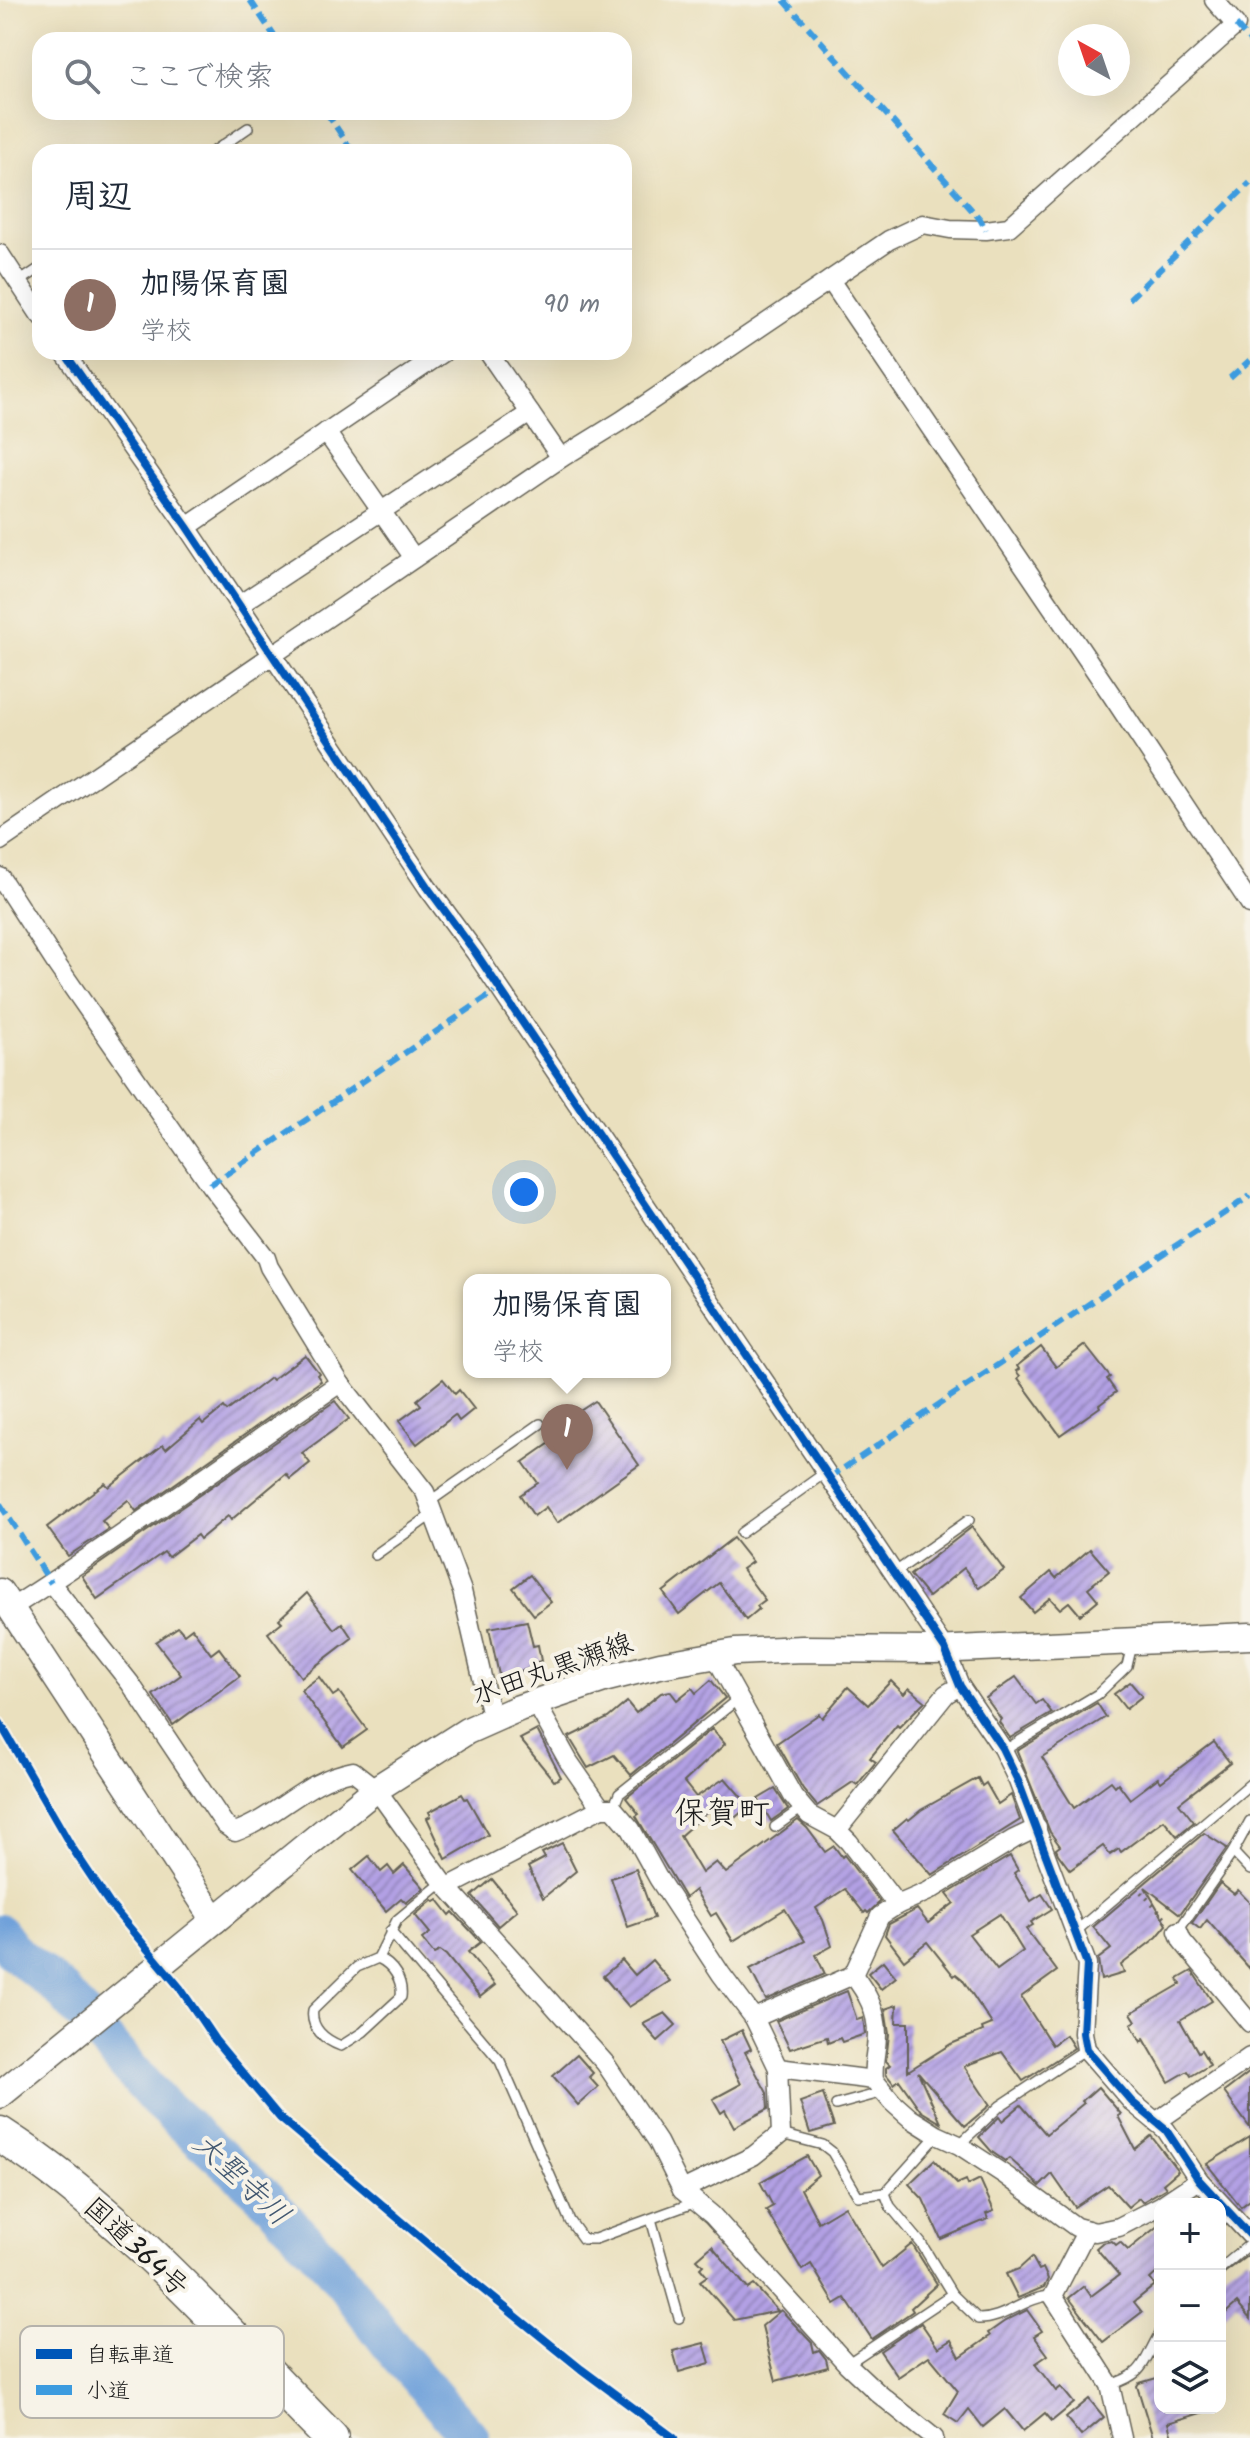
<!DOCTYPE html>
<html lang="ja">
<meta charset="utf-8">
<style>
:root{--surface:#fff;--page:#f6f6f7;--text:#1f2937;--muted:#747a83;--line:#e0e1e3;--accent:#d1495b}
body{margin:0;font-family:Kalam,"Klee One",sans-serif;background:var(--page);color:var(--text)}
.controls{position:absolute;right:24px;bottom:24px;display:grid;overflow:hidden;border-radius:16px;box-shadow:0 8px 32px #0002}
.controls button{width:72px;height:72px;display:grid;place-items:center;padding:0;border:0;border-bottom:2px solid var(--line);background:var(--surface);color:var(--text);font:40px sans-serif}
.compass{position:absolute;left:1058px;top:24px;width:72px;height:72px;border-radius:50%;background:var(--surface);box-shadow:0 8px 32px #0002;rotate:320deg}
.you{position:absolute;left:524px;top:1192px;width:28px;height:28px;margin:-20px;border:6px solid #fff;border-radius:50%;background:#1a73e8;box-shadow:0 0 0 12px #1a73e833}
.badge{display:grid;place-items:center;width:52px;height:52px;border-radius:50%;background:var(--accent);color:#fff;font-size:26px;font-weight:700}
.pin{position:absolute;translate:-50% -66px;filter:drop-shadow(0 2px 4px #0008)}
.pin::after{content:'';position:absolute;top:42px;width:28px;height:24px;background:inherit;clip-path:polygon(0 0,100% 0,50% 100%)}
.popup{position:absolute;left:463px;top:1274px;width:208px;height:104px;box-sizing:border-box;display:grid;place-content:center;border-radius:16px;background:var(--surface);filter:drop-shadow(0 2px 6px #0005);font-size:26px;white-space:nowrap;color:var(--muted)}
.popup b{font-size:30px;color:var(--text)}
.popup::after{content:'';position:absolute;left:50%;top:100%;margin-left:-16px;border:16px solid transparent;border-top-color:var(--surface)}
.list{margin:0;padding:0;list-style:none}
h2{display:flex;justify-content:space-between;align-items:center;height:104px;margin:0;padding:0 32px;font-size:34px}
h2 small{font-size:26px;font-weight:400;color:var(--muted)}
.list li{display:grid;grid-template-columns:52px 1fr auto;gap:24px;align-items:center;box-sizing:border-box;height:112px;padding:0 32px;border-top:2px solid var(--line)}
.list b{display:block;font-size:30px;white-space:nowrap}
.list p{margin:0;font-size:26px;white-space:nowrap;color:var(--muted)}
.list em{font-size:26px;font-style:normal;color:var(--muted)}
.icon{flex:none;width:44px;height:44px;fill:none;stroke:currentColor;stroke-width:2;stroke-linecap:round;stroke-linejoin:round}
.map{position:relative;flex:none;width:1250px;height:2438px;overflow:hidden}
.search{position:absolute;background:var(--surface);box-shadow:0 8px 32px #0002;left:32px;top:32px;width:600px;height:88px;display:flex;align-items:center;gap:20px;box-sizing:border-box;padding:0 28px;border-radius:24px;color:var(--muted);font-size:30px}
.panel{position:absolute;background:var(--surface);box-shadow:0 8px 32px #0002;left:32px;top:144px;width:600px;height:216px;border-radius:24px}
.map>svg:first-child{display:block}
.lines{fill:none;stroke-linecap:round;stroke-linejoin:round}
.river{stroke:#70a1da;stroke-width:38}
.building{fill:url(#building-hatch);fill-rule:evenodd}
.lane-casing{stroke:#646155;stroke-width:12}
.street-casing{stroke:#646155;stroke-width:21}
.secondary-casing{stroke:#646155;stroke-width:29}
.highway-casing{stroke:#646155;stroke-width:37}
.path{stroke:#646155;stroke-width:4;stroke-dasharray:2 6;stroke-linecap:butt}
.lane{stroke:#fff;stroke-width:9}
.street{stroke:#fff;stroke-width:18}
.secondary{stroke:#fff;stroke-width:26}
.highway{stroke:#fff;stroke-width:34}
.quiet{stroke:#3c9bdf;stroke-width:6;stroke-dasharray:12 6;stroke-linecap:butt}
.cycleway-casing{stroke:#f7f3e8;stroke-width:13}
.cycleway{stroke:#0057b8;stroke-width:8}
.labels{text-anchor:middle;stroke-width:8;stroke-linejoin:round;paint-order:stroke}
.street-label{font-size:28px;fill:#1c1c1c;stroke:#f7f3e8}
.water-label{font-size:30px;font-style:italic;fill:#425871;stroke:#f7f3e8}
.quarter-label{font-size:32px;fill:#1c1c1c;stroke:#f7f3e8}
.key{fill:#f7f3e8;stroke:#b5b2ab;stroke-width:2}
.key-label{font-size:22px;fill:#1c1c1c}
</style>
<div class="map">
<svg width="1250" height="2438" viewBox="0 0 1250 2438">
<defs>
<pattern id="building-hatch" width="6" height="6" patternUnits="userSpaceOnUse" patternTransform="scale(2)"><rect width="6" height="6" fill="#b2a0e4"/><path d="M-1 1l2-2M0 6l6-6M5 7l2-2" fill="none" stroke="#9082b8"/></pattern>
</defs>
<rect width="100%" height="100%" fill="#f7f3e8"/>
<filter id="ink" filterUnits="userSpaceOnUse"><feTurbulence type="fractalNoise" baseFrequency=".0125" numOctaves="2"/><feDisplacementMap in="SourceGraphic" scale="16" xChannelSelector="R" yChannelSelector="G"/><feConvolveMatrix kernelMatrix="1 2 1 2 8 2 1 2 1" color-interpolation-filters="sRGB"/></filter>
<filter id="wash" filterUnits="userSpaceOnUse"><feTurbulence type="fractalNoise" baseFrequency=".006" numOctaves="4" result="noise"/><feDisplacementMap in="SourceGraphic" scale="32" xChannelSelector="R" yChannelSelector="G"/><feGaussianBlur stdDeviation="1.8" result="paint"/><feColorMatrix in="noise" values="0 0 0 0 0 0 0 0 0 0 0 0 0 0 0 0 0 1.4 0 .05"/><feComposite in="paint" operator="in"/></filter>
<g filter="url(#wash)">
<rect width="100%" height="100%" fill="#eae0be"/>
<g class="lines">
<polyline class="river" points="0,1933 13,1951 62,1991 156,2099 264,2196 333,2269 397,2354 471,2438"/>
</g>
<g id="blocks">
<g class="building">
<polygon points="1085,1345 1110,1377 1107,1379 1116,1392 1099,1405 1100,1407 1060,1435 1018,1378 1020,1376 1016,1371 1019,1369 1017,1366 1041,1347 1056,1367"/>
<polygon points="305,1355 319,1373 317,1375 321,1381 136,1511 128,1500 102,1521 109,1529 68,1556 47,1527 105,1483 109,1487 163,1445 166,1449 200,1420 203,1424 224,1407 227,1411 270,1378 272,1380"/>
<polygon points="443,1379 455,1394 459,1390 474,1409 459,1421 455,1415 417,1444 399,1421 421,1405 417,1400"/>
<polygon points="335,1401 349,1419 302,1453 310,1463 290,1479 286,1474 231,1520 228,1516 200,1539 197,1535 168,1557 164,1552 97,1599 82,1576"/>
<polygon points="595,1401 639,1465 557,1523 546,1507 534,1516 520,1495 538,1483 523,1462 563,1434 557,1426"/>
<polygon points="972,1527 1004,1570 979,1588 964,1568 928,1597 910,1575"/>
<polygon points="733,1538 752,1562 742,1569 765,1600 757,1606 759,1609 746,1620 719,1583 679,1614 663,1592"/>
<polygon points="1090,1549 1109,1571 1088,1588 1098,1600 1080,1615 1069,1602 1060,1609 1050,1598 1033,1612 1021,1598 1051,1572 1056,1578"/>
<polygon points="530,1575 551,1602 534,1615 513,1588"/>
<polygon points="307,1593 334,1629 342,1623 352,1638 301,1677 268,1633 282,1622 279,1619"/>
<polygon points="527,1621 533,1646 538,1645 541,1661 537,1662 538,1667 517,1672 518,1676 500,1680 489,1628"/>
<polygon points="178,1627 184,1634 192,1628 211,1654 219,1648 240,1676 173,1725 153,1695 181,1675 156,1642"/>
<polygon points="319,1677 333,1696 339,1692 367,1730 343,1747 301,1690"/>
<polygon points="1016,1677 1036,1704 1042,1700 1052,1713 1010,1738 999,1722 1001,1719 986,1698"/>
<polygon points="711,1680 725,1698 631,1775 614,1755 588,1768 569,1737 608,1718 627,1702 636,1713 661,1693 670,1691 677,1700 692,1688 696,1693"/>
<polygon points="891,1681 904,1694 909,1688 925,1701 899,1727 897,1725 870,1758 876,1762 857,1785 853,1782 817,1806 803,1789 777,1743 819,1714 822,1718 848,1687 868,1705"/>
<polygon points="1130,1682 1142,1696 1126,1709 1114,1694"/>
<polygon points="1097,1703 1106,1717 1042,1757 1074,1808 1111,1781 1115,1786 1118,1783 1130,1799 1158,1778 1161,1782 1214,1742 1230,1763 1179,1803 1194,1822 1177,1836 1164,1820 1121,1852 1119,1849 1110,1855 1103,1846 1070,1870 1058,1854 1056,1849 1060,1846 1050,1832 1017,1751"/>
<polygon points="712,1729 725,1744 684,1782 696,1797 725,1778 749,1806 731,1821 716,1804 680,1836 702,1873 716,1862 726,1873 798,1820 807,1828 825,1852 834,1846 842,1857 844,1855 880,1902 868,1913 866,1911 864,1913 845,1889 816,1908 823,1920 832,1946 816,1955 825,1974 766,2000 750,1969 805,1941 785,1909 733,1941 716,1913 711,1916 695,1890 685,1898 636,1816 639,1814 626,1798"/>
<polygon points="537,1730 561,1777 554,1781 520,1739"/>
<polygon points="978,1778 982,1786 986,1783 998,1804 1011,1795 1020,1820 932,1875 893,1830 907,1818 909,1820 921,1810"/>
<polygon points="775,1789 788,1809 771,1821 758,1799"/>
<polygon points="462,1794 465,1799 467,1798 488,1835 446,1859 427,1818 431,1816 429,1812"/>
<polygon points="1204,1833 1227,1848 1180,1914 1145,1887 1167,1925 1157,1937 1121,1965 1124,1973 1101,1980 1098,1959 1111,1949 1093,1927"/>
<polygon points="562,1843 576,1871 543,1898 528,1867 545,1858 542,1853"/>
<polygon points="369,1856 381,1872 388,1866 394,1874 404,1865 424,1888 406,1903 401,1898 386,1911 352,1870"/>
<path d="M1010,1856l8,14 -4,3 17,28 11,-7 10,15 -21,13 2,3 -7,4 31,42 -36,26 31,48 14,-10 8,13 -51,33 -21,-29 -38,14 26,39 -25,21 -47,-54 23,51 -20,-12 -22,-31 -5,4 -8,-10v-6l4,-3 -4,-4 3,-27 -4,-25 12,-4 -1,18h12v48l43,-27 32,-13 -1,-3 10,-4 -30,-45 -6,-5 -2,2 -27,-34 -23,18 -19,-25 4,-11 28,-15 11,14 26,-20 -7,-9zM1000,1914l23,37 -26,19 -28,-36z"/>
<polygon points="636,1869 654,1918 628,1927 611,1878"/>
<polygon points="492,1879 517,1910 498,1926 472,1896"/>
<polygon points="1220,1883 1234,1894 1238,1890 1250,1903 1250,1969 1207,1920 1200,1929 1192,1923"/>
<polygon points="433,1900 435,1902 438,1900 450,1915 453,1912 481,1942 468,1952 495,1985 480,1997 446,1955 440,1951 434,1954 422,1939 430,1933 415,1915"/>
<polygon points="622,1960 635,1975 652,1960 670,1981 629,2007 603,1976"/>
<polygon points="883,1961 896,1977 881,1989 868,1973"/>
<polygon points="1192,1971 1212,2001 1180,2020 1198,2052 1201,2050 1210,2065 1191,2076 1188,2071 1169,2082 1144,2039 1141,2042 1131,2024 1136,2021 1131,2013 1181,1984 1178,1979"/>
<polygon points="847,1991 857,2020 863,2018 865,2034 842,2042 840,2038 828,2043 827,2037 790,2049 776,2021"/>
<polygon points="665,2013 676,2025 658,2041 643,2024"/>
<polygon points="742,2030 751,2049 745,2052 767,2093 768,2109 734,2127 725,2110 721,2113 713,2099 741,2084 720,2041"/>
<polygon points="577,2055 593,2073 589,2077 598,2087 578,2105 553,2076"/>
<polygon points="1250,2072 1250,2128 1224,2092"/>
<polygon points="1098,2087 1121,2114 1118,2116 1135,2149 1151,2136 1178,2171 1163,2184 1166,2188 1142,2202 1139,2198 1128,2207 1108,2185 1075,2207 1052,2174 1040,2186 1009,2158 1005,2161 992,2152 979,2137 999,2117 1002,2121 1021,2105 1046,2134 1084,2103 1082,2101"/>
<polygon points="823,2094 834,2126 810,2133 800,2102"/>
<polygon points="1250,2137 1250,2200 1241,2207 1207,2164"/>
<polygon points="807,2156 818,2175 801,2189 818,2222 845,2206 882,2268 912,2244 937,2284 911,2308 913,2311 872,2339 845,2298 835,2304 811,2264 802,2270 766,2210 773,2206 760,2182"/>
<polygon points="934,2160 957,2184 966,2180 968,2185 980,2179 994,2211 986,2214 988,2219 941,2239 923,2199 909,2184"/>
<polygon points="1160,2219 1160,2270 1150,2279 1155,2285 1134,2302 1142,2312 1103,2342 1069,2298 1084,2286 1091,2296 1119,2275 1096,2248 1102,2243 1112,2241 1116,2245 1120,2242 1128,2250 1159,2225 1157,2221"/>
<polygon points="712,2246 748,2289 754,2285 778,2311 734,2320 700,2281 707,2276 700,2268 703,2265 697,2259"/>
<polygon points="1247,2256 1250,2260 1250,2319 1237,2303 1220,2318 1220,2276"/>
<polygon points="1032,2257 1039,2270 1043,2268 1048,2279 1044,2287 1018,2298 1006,2274 1019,2269"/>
<polygon points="781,2310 812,2343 814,2352 819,2350 826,2359 828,2367 776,2381 762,2326"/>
<polygon points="1027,2310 1042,2331 1034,2336 1048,2355 1035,2364 1056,2391 1061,2387 1074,2403 1052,2421 1045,2413 1023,2431 1005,2409 983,2427 969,2409 958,2423 944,2414 958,2391 929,2356 898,2377 880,2351 921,2323 938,2348 951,2340 960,2357 990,2336 988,2333 1005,2321"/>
<polygon points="704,2343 710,2363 679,2372 673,2351"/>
<polygon points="1160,2377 1160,2408 1204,2408 1204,2412 1168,2423 1172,2438 1153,2438 1137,2386 1139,2383"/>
<polygon points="1089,2399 1104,2417 1081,2436 1066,2418"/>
</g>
</g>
</g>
<g filter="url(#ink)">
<use href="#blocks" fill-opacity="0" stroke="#646155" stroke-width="2"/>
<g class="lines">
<g class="lane-casing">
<g id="lane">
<polyline points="213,152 248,128"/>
<polyline points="19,282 40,268"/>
<polyline points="429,1502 540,1424"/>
<polyline points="741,1533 826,1472"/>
<polyline points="375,1555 434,1513"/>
<polyline points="894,1573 969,1520"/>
<polyline points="1003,1751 1098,1694 1127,1666 1132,1645"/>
<polyline points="613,1808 619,1794 738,1699"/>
<polyline points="775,1827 802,1808"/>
<polyline points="1233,1852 1250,1870"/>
<polyline points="390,1931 500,2061 570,2221 583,2239 595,2239 696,2202"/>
<polyline points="1178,1931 1233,1852 1250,1821"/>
<polyline points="1075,1932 1250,1784"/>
<path d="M378,1958c15,7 25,22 23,39l-38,35 -22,14c-16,-6 -31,-18 -28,-36l44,-43 21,-9 19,-38 46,-38"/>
<polyline points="836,2105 884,2092"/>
<polyline points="781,2134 823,2145 832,2152 858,2196 885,2193 937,2135"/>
<polyline points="959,2145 1000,2106 1086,2049"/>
<polyline points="885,2193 890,2206 921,2243 952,2294"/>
<polyline points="651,2219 679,2318"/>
<polyline points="1220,2269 1250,2244"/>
<path d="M847,2364l105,-70 26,25c27,1 47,-23 75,-23"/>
<path d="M1110,2385c37,-12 32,-22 50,-52"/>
</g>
</g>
<g class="street-casing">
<g id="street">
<polyline points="0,254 40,315"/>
<polyline points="830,280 1111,694 1250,904"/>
<polyline points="64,352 187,527 428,888 475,952 945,1649 960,1686 1002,1748 1018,1781 1087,1964 1083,2033 1086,2049 1132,2102 1166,2130 1199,2180 1250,2235"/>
<polyline points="488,352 561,458"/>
<polyline points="326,432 414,558"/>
<polyline points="187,527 444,352"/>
<polyline points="239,605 530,413"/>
<polyline points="0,841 561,458 621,421 889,240 923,224 950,229 986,230 1009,227 1236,25 1214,0"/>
<polyline points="0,877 57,965 210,1185 266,1258 269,1267 340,1383 425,1492 462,1591 492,1720"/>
<path d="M51,1583l79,100 95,142 10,7c44,-16 70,-52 118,-61l23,18 67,93 162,181 53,79 24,48 30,25 135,149 31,29 56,45"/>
<path d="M11,1608c112,-71 219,-150 329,-225"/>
<polyline points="715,1656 793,1796 809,1815 837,1830 849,1842 897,1905"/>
<polyline points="536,1703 569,1762 601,1808 613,1808 631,1829 658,1878 721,1974 754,2018 778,2068 781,2134 753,2156 682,2190"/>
<polyline points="837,1830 946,1694 960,1686"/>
<polyline points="448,1887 601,1808"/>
<polyline points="1178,1931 1182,1941 1250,2023"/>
<path d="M853,1975c14,18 24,36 24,59 0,16 -5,30 -3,46"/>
<polyline points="754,2018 853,1975 880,1916 897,1905 929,1891 1014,1839 1037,1828"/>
<polyline points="778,2068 874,2080 892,2102 910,2118 937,2135 959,2145 1005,2175 1076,2227 1095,2232 1119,2227 1160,2206"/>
<polyline points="1156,2122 1250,2057"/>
<polyline points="1163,2204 1199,2180"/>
<polyline points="1087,2230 1053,2296 1110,2385 1122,2438"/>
</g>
</g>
<g class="secondary-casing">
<g id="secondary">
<polyline points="0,1592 215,1920"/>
<polyline points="0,2095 376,1789 467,1731 519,1708 604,1679 660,1665 735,1652 802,1649 934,1650 1250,1636"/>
</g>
</g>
<g class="highway-casing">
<path id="highway" d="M0,2134c126,81 226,198 331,304"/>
</g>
<polyline class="path" points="1141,1892 1165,1917"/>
<use href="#lane" class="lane"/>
<use href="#street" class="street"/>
<use href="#secondary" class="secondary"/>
<use href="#highway" class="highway"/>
<g class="quiet">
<polyline points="250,0 277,40"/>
<polyline points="784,0 980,219 986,230"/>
<polyline points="1236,25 1250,41"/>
<polyline points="326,112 353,152"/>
<polyline points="1129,299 1250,183"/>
<polyline points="1230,378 1250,360"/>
<polyline points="210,1185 499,989"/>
<polyline points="829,1478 1250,1196"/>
<polyline points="0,1504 51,1583"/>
</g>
<g class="cycleway-casing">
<g id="cycleway">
<polyline points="64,352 187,527 428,888 475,952 945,1649 960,1686 1002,1748 1018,1781 1087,1964 1083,2033 1086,2049 1132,2102 1166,2130 1199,2180 1250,2235"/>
<polyline points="0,1723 71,1846 109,1903 180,1988 215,2040 280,2118 465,2275 581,2369 674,2438"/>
</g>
</g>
<use href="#cycleway" class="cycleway"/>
</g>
</g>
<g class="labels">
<g class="street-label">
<text transform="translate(552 1668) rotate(-19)" y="10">水田丸黒瀬線</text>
<text transform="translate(137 2246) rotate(43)" y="10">国道364号</text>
</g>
<g class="water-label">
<text transform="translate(242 2179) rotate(43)" y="10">大聖寺川</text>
</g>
<g class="quarter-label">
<text x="722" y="1823">保賀町</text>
</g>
</g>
<rect x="20" y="2326" width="264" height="92" rx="12" class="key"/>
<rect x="36" y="2349" width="36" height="10" fill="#0057b8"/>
<rect x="36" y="2385" width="36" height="10" fill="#3c9bdf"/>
<g class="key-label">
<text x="86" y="2362">自転車道</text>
<text x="86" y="2398">小道</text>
</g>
</svg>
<div class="controls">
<button>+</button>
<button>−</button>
<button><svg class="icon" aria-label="layers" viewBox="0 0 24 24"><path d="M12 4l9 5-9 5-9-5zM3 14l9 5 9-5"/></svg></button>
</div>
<svg class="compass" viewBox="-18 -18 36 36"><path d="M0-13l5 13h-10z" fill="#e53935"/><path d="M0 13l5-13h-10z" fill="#747a83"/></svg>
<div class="you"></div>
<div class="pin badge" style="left:567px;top:1470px;background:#8d6e63">1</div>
<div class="popup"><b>加陽保育園</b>学校</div>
<div class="search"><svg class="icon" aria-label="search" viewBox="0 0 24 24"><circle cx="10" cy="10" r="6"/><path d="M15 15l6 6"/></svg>ここで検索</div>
<section class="panel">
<h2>周辺<small></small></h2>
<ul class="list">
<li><span class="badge" style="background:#8d6e63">1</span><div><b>加陽保育園</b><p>学校</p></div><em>90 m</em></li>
</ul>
</section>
</div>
